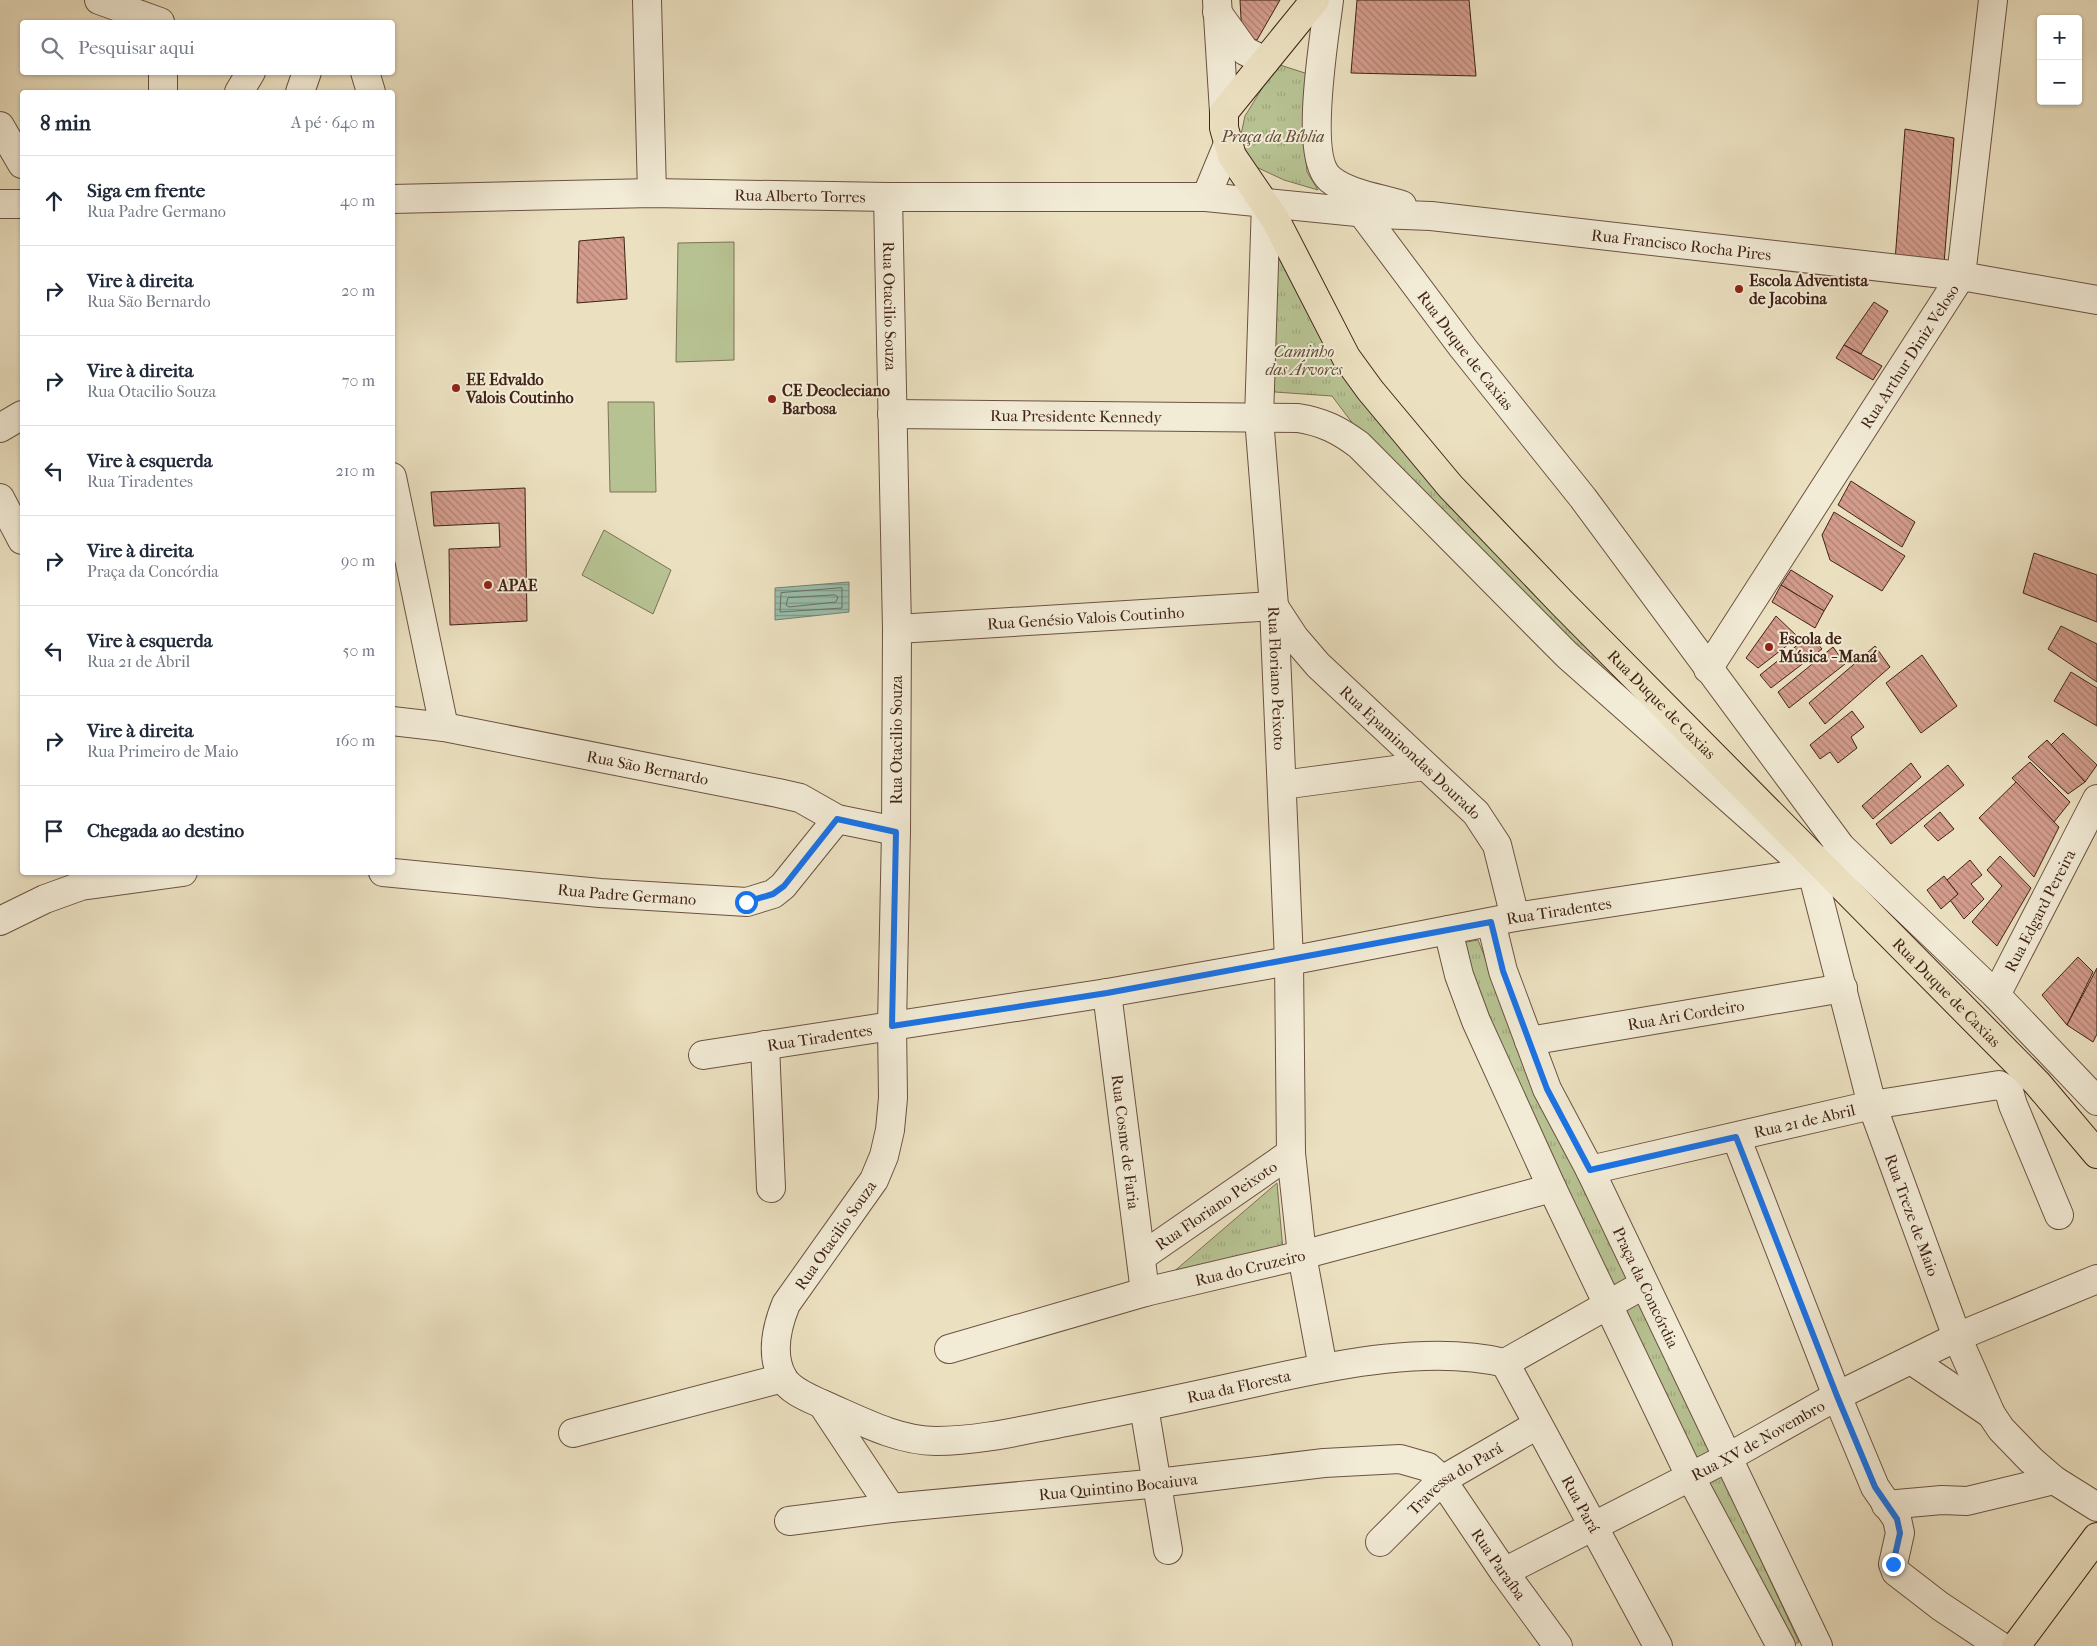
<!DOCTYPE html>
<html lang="pt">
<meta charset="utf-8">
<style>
:root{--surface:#fff;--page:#f6f6f7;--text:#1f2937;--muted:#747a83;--line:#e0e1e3}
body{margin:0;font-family:"IM FELL French Canon",serif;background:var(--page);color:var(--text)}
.controls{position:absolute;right:15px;top:15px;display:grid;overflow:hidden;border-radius:5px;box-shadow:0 1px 4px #0004}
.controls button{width:45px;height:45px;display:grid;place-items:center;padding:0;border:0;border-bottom:1px solid var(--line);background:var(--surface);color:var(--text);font:25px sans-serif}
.stop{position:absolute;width:15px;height:15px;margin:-11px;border:4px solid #1a73e8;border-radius:50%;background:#fff}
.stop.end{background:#1a73e8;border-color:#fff;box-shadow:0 1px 5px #0008}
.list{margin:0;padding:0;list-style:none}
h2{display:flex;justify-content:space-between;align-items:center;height:65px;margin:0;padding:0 20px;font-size:21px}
h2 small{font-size:16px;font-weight:400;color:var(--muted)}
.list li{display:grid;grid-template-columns:32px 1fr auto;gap:15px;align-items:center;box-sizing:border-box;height:90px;padding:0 20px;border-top:1px solid var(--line)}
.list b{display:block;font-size:19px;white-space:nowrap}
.list p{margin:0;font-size:16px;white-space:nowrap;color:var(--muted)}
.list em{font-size:16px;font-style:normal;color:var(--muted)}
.icon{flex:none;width:28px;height:28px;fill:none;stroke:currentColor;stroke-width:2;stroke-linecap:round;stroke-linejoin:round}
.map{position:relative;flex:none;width:2097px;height:1646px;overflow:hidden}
.search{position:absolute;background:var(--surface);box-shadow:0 1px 4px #0004;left:20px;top:20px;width:375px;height:55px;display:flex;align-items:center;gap:12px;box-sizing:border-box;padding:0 18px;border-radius:5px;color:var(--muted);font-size:19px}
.panel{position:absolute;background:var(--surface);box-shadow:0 1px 4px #0004;left:20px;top:90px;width:375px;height:785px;border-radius:5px}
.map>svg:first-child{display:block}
.grass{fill:url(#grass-tufts);stroke:#7c7254}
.garden{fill:#b7c292;stroke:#7c7254}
.water{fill:url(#water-rules);stroke:#768070}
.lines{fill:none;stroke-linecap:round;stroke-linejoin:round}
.shore{stroke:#6d7062;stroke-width:1}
.building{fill:url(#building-back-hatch);stroke:#412317}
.minor-casing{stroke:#6c5241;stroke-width:30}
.major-casing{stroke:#412317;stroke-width:30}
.minor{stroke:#f2ebd6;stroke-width:28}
.major{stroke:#ebe0c0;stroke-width:28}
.route{stroke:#1a73e8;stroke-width:6}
.poi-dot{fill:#8f2418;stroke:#f2ebd6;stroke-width:2}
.labels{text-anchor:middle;stroke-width:4;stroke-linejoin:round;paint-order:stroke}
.park-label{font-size:16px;font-style:italic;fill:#5e4b36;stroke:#f2ebd6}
.street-label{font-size:16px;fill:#412317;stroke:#f2ebd6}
.poi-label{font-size:16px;font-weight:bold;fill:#412317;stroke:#f2ebd6;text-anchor:start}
</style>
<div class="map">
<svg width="2097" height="1646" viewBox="0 0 2097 1646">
<defs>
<pattern id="grass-tufts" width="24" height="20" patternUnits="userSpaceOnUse" patternTransform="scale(1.25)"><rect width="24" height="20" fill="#b7c292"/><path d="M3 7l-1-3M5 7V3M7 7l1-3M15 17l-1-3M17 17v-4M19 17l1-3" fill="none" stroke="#9fa67d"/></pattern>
<pattern id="water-rules" width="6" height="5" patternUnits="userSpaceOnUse" patternTransform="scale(1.25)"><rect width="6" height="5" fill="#99beac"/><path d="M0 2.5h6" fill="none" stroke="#7e9a8b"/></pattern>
<pattern id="building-back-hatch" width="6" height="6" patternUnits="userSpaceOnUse" patternTransform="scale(1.25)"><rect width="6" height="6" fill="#d39c8c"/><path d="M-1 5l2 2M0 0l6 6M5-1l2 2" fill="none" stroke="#ad7f71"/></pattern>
</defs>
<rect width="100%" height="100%" fill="#ebe0c0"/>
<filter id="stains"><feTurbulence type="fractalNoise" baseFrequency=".004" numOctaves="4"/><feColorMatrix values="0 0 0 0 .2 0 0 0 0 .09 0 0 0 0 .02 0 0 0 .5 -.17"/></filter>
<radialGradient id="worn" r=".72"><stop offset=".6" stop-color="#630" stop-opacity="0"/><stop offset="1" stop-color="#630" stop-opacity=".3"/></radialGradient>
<g class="grass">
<polygon points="1277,64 1308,74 1304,137 1307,172 1318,190 1284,180 1252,165 1240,139 1245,116"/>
<polygon points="1285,249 1347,370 1779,850 1378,457 1332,396 1275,392 1271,372 1271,268"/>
<polygon points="1478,940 1513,1028 1799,1642 1791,1646 1643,1359 1496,1033 1461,943"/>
<polygon points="1277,1183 1283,1250 1164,1280"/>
</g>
<g class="garden">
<polygon points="734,242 734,360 676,362 678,243"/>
<polygon points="608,402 654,402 656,492 610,492"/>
<polygon points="604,530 671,570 653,614 582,575"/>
</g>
<polygon class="water" points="849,582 849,612 775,620 775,588"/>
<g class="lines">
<g class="shore">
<polygon points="842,588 842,608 780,612 781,593"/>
<polygon points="835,595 838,597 836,602 789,607 786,605 788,598"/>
</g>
</g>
<g class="building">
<polygon points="1240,0 1280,0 1257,40 1242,38"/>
<polygon points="1357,0 1469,0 1476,76 1351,73"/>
<polygon points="1905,129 1954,138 1944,264 1895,261"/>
<polygon points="624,237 627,299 577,303 579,241"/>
<polygon points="1874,302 1888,311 1861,354 1844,345"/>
<polygon points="1844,345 1882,366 1873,380 1836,358"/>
<polygon points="1851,481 1915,522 1902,547 1838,505"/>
<polygon points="525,488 527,621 450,625 449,549 500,547 499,523 434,526 431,492"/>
<polygon points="1834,512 1905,556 1882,591 1830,560 1822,535"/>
<polygon points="2034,553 2097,575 2097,622 2023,593"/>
<polygon points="1791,570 1833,596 1824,611 1781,585"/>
<polygon points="1781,585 1824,611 1815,628 1772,602"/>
<polygon points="1776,616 1798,637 1758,668 1746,658"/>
<polygon points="2061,626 2097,644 2097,682 2048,649"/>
<polygon points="1810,635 1822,649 1771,688 1760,675"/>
<polygon points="1875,646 1890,667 1825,724 1809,703"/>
<polygon points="1833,647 1845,664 1789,708 1778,692"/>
<polygon points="1922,655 1957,706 1921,733 1886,683"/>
<polygon points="2071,672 2097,688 2097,726 2054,701"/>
<polygon points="1852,711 1864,727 1851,737 1857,748 1838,763 1830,752 1820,759 1810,745"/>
<polygon points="2063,733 2097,765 2085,782 2051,745"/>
<polygon points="2047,740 2085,782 2068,794 2028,757"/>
<polygon points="2030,762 2070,802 2054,822 2012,778"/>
<polygon points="1911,763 1921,777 1873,819 1862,806"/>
<polygon points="1948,765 1964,785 1891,844 1876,824"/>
<polygon points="2016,782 2059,827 2034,877 1979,818"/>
<polygon points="1940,812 1954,829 1938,841 1924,826"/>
<polygon points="2000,856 2031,888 1997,946 1972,922 2002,886 1987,870"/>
<polygon points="1970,860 1982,875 1971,884 1984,899 1964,919 1950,900 1958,894 1947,880"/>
<polygon points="1944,876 1958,894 1941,909 1927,890"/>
<polygon points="2078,957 2093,972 2067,1025 2042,995"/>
<polygon points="2097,968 2097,1034 2093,1042 2067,1025"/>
</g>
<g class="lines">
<g class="minor-casing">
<g id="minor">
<polyline points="99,0 160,22"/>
<polyline points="647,0 652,193"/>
<polyline points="1217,0 1224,112"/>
<path d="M1329,0c-4,35 -26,156 1,179 18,15 50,19 72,26"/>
<polyline points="1217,12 1245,51 1265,61"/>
<polyline points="365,72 371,92"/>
<polyline points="163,92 163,72"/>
<polyline points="239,92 251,72"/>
<polyline points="300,92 307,72"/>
<polyline points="0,126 22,164"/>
<path id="s1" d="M888,197l9,432 -1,202 -4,194 1,73 -3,32 -6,26 -10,24 -88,124c-9,22 -16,51 -3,74 7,13 26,20 39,26l69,104"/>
<polyline points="1206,197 1228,144"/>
<path id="s2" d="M392,199l260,-6 236,4h318l171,17 54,2 530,60 136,24"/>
<path id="s3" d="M1266,203l-7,215 15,188 15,355 2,192 11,102 21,113"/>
<polyline points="0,204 22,204"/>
<path id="s4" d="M1362,213l101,135 120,150 258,349 155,148 101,106"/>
<path id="s5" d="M892,414l406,4c25,4 41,12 61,27l208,210 245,217 60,233 85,232 34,77 10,15 30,31 23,20 43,27"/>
<polyline points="0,428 22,415"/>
<polyline points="392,477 444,727"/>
<polyline points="0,498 22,540"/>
<path id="s6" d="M1275,608l19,29 24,28 158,148 21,32 18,72"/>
<path id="s7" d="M897,629l377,-23"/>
<path id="s8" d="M1708,669l253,-393 32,-276"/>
<path id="s9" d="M392,721l52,6 334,66 22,5 37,21 59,12"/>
<polyline points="1282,785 1425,766"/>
<path id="s10" d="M383,872l217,21 147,9 26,-8 10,-8 54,-67"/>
<polyline points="0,921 45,899 81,886 183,872"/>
<path id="s11" d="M1491,922l12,49 44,118 43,81 228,476"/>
<polyline points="1448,930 1459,975 1476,1021 1552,1188 1690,1476 1781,1646"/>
<path id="s12" d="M1107,993l38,299"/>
<path id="s13" d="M1996,995l101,-196"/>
<path id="s14" d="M1529,1041l314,-53"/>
<polyline points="765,1045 771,1188"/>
<path id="s15" d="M703,1055l404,-62 182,-32 226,-44 297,-45 12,-3 17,-22"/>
<polyline points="1736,1137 1837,1396 1875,1487 1897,1519 1900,1533 1893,1564 1896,1572 1940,1606 2000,1646"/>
<path id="s16" d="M1590,1170l282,-65 127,-20 10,6 4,14 46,110"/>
<path id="s17" d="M1141,1257l150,-104"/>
<path id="s18" d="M949,1349l196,-57 157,-37 250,-67"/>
<polyline points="1911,1360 1991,1414"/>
<path id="s19" d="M1505,1363l153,283"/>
<path id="s20" d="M822,1404c35,15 75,37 114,37 43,0 88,-11 130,-19 67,-13 133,-27 200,-42 72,-16 166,-35 239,-17l138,-78"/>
<polyline points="1144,1407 1168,1550"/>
<polyline points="573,1433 783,1378"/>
<polyline points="1886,1505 1942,1500 1967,1501 2054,1480"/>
<path id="s21" d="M789,1521l102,-13 258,-24 175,-21 76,-4 28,8 14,13 62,92 54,74"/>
<path id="s22" d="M1380,1542l62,-62 95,-55"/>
<path id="s23" d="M1504,1572l223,-114 110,-62 120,-59 140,-58"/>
</g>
</g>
<g class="major-casing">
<g id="major">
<path id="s24" d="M1315,0l-91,112v16l8,28 43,63 71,138 24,33 80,96 112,117 475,480 60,71"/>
<polyline points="2016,1646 2097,1537"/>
</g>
</g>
<use href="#minor" class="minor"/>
<use href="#major" class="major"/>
</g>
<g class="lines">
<polyline class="route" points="746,902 773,894 784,886 837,819 896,832 892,1026 1107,993 1491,922 1503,971 1547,1089 1590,1170 1736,1137 1837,1396 1875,1487 1897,1519 1900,1533 1893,1564"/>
</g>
<g class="poi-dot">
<circle cx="1739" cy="289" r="5"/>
<circle cx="456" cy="388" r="5"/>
<circle cx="772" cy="399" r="5"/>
<circle cx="488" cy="585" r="5"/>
<circle cx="1769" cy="647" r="5"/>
</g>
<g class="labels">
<g class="park-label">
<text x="1273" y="142">Praça da Bíblia</text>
<text x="1304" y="357">Caminho<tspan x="1304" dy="18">das Árvores</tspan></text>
</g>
<g class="street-label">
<text dy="6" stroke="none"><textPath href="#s2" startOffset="408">Rua Alberto Torres</textPath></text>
<text dy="6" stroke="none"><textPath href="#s2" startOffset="1292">Rua Francisco Rocha Pires</textPath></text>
<text dy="6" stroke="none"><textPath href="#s1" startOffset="109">Rua Otacilio Souza</textPath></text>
<text dy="6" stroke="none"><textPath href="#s4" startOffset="172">Rua Duque de Caxias</textPath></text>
<text dy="6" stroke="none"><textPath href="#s8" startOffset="372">Rua Arthur Diniz Veloso</textPath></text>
<text dy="6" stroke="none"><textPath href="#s5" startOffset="184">Rua Presidente Kennedy</textPath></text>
<text dy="6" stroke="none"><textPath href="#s7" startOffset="189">Rua Genésio Valois Coutinho</textPath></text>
<text dy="6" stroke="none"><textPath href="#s3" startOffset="476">Rua Floriano Peixoto</textPath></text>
<text dy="6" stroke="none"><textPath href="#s24" startOffset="891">Rua Duque de Caxias</textPath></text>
<text transform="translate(896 740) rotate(-90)" y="6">Rua Otacilio Souza</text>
<text dy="6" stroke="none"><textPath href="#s6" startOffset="199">Rua Epaminondas Dourado</textPath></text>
<text dy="6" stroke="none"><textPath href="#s9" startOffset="260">Rua São Bernardo</textPath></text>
<text dy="6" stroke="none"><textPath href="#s10" startOffset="245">Rua Padre Germano</textPath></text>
<text dy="6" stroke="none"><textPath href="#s13" startOffset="95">Rua Edgard Pereira</textPath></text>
<text dy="6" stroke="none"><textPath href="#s15" startOffset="868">Rua Tiradentes</textPath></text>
<text dy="6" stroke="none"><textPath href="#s24" startOffset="1296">Rua Duque de Caxias</textPath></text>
<text dy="6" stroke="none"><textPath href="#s14" startOffset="159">Rua Ari Cordeiro</textPath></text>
<text dy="6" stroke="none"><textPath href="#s15" startOffset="118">Rua Tiradentes</textPath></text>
<text dy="6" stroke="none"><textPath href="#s16" startOffset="220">Rua 21 de Abril</textPath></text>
<text dy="6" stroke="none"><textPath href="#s12" startOffset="150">Rua Cosme de Faria</textPath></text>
<text dy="6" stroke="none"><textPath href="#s17" startOffset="91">Rua Floriano Peixoto</textPath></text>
<text dy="6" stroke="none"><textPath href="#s5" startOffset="1454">Rua Treze de Maio</textPath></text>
<text transform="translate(835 1235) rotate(-55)" y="6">Rua Otacilio Souza</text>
<text dy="6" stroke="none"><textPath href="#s18" startOffset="312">Rua do Cruzeiro</textPath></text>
<text dy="6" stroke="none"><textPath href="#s11" startOffset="398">Praça da Concórdia</textPath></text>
<text dy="6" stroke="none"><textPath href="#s20" startOffset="429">Rua da Floresta</textPath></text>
<text dy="6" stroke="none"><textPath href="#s23" startOffset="286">Rua XV de Novembro</textPath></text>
<text dy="6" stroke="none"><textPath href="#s22" startOffset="99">Travessa do Pará</textPath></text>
<text dy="6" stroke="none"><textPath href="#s21" startOffset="331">Rua Quintino Bocaiuva</textPath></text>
<text dy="6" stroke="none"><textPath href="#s19" startOffset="160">Rua Pará</textPath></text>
<text dy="6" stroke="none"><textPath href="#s21" startOffset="764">Rua Paraíba</textPath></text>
</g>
<g class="poi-label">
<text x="1749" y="286">Escola Adventista<tspan x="1749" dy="18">de Jacobina</tspan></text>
<text x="466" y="385">EE Edvaldo<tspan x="466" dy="18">Valois Coutinho</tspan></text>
<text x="782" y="396">CE Deocleciano<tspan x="782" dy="18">Barbosa</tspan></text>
<text x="498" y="591">APAE</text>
<text x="1779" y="644">Escola de<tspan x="1779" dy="18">Música - Maná</tspan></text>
</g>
</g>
<rect width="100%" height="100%" filter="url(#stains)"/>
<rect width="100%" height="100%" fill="url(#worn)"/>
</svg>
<div class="controls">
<button>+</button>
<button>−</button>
</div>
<div class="stop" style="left:746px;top:902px"></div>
<div class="stop end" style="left:1893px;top:1564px"></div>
<div class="search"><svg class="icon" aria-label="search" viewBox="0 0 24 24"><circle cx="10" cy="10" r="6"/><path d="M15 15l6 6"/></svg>Pesquisar aqui</div>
<section class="panel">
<h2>8 min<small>A pé · 640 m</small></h2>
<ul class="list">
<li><svg class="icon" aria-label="ahead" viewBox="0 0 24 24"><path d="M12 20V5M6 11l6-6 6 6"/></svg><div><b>Siga em frente</b><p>Rua Padre Germano</p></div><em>40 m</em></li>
<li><svg class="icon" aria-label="right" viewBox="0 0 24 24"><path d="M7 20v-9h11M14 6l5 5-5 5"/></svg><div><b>Vire à direita</b><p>Rua São Bernardo</p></div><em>20 m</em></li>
<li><svg class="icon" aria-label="right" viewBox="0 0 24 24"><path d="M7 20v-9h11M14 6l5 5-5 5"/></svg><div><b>Vire à direita</b><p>Rua Otacilio Souza</p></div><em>70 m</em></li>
<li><svg class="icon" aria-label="left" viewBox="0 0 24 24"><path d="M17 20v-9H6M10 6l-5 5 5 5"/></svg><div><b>Vire à esquerda</b><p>Rua Tiradentes</p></div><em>210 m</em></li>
<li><svg class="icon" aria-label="right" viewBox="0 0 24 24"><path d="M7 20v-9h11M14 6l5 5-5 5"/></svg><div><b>Vire à direita</b><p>Praça da Concórdia</p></div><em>90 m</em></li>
<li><svg class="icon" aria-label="left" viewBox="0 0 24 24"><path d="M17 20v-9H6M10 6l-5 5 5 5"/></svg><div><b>Vire à esquerda</b><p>Rua 21 de Abril</p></div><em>50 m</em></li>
<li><svg class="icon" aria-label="right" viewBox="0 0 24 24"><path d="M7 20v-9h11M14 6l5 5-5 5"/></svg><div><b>Vire à direita</b><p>Rua Primeiro de Maio</p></div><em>160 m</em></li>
<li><svg class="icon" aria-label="arrive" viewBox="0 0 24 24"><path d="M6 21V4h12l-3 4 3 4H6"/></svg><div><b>Chegada ao destino</b></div></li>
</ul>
</section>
</div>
